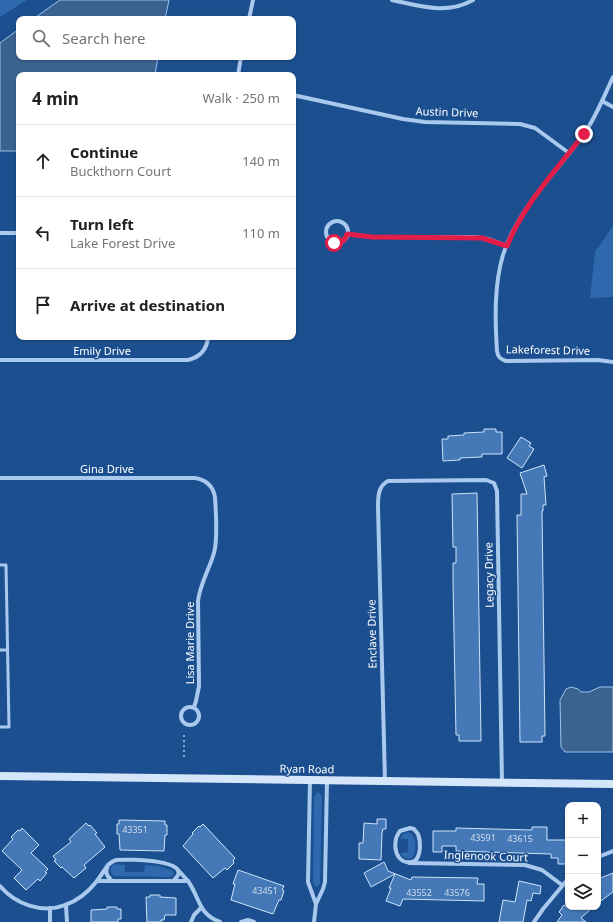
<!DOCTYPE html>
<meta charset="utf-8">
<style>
:root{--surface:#fff;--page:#f6f6f6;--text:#202124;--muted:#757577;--line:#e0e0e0}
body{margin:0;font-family:"Noto Sans",sans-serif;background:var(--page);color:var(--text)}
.controls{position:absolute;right:12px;bottom:12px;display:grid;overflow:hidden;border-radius:8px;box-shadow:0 1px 3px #0004}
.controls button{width:36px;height:36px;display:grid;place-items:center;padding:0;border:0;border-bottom:1px solid var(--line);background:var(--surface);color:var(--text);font:20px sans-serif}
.stop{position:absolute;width:12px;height:12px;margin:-9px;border:3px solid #e11d48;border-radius:50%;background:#fff}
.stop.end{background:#e11d48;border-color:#fff;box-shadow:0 1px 4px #0008}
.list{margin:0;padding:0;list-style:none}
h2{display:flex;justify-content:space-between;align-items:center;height:52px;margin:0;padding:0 16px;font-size:17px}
h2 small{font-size:13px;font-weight:400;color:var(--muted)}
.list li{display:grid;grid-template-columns:26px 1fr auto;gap:12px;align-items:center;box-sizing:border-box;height:72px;padding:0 16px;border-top:1px solid var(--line)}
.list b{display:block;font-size:15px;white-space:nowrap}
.list p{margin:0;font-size:13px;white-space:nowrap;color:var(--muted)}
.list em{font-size:13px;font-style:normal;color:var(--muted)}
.icon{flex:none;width:22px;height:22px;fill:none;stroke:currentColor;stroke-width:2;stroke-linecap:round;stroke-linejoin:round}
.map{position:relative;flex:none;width:613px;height:922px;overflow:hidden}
.search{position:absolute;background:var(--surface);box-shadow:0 1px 3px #0004;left:16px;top:16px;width:280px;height:44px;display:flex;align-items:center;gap:10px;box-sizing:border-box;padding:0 14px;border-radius:8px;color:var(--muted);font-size:15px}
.panel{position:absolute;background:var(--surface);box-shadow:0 1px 3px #0004;left:16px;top:72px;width:280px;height:268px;border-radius:8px}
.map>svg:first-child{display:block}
.green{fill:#2e69ad}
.water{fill:#3c6290;stroke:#9cc4f0}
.building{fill:#4478b7;stroke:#cfe3fa}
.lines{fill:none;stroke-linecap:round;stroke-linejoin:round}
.path{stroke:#a9c9ee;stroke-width:1.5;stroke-dasharray:2 3;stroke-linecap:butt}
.lane{stroke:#a9c9ee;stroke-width:3}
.street{stroke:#a9c9ee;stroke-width:4}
.secondary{stroke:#d6e6fa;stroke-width:8}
.route{stroke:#e11d48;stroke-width:5}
.labels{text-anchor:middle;stroke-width:3;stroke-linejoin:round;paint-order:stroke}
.number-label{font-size:9px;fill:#d0dded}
.street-label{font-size:11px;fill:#fff;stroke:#1b4f8f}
</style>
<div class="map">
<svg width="613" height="922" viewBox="0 0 613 922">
<rect width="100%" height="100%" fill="#1b4f8f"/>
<g class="green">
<polygon points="0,0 27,0 0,17"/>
<polygon points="613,226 613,297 590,298 595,252"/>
<polygon points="318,792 322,796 320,884 317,887 313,884 314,796"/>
<path d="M408,832c9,4 9,17 5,25l-5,2 -5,-2 -3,-4 8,-1v-13h-8l3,-5z"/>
<path d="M114,864l11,1v7h19l1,-7 14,1 14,5 1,4 -5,2 -55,-1c-5,-4 -5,-8 0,-12z"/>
</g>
<g class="water">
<polygon points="60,0 169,0 165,19 33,19"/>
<polygon points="19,29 19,57 158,57 155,75 19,75 19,151 0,151 0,43"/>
<polygon points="571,687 578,689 581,692 589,692 600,687 613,687 613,752 565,752 561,747 560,700 566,689"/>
</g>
<g class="building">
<polygon points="484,429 496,429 496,432 502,432 502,454 482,454 482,457 460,458 460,460 443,461 442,439 448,439 448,436 464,435 464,433 484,432"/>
<polygon points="521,437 531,443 529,446 534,449 522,468 507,458"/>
<polygon points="544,465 547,476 544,477 546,505 543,505 543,511 542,511 545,736 542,736 542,742 520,742 517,515 521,515 521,494 527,494 520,473"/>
<polygon points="477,493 481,741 459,741 459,735 456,735 453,583 453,563 456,563 456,547 453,547 452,494"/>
<polygon points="377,819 386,819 386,829 383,829 382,833 381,860 359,859 359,843 363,843 364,823 377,824"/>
<polygon points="119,820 165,821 165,825 167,825 167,835 165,835 164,851 120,850 119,834 117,834 117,824 119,824"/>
<polygon points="86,823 89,826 90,825 97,833 95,834 105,847 84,865 86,868 74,878 62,867 61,868 54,861 56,860 53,856 71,842 69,839"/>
<polygon points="203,824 235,858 233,861 234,863 227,870 225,868 213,878 183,846 193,834 192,833 199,826 200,827"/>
<polygon points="532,827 547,827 547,840 566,840 566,864 558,864 558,858 551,858 551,854 456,851 456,846 442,846 442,852 433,852 433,831 456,831 456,828 532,830"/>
<polygon points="22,828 39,845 31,853 48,869 45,872 47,873 40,881 38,879 26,890 14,878 22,870 2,851 13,839 11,837 18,830 20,831"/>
<polygon points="384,862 388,871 411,880 412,877 478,878 477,884 484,884 484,901 403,899 400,906 386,901 391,888 389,888 395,874 371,887 364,873"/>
<polygon points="238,870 284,886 282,890 284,891 281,900 279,900 273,914 231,900 235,884 233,884"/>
<polygon points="613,873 613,892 598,903 598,879"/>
<polygon points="519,881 541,886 540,894 533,893 531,901 527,900 523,922 499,922 503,900 515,902"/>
<polygon points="150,895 160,895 160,897 176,898 176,915 165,915 164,920 161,920 161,922 147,922 146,897 150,897"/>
<polygon points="564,905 567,907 593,907 581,918 586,922 557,922 562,915 559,912"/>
<polygon points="107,907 117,907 117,909 121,909 121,919 118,919 118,922 91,922 91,910 107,909"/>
</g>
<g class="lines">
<polyline class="path" points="184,757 184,735"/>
<g class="lane">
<polyline points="0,565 6,565 9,727 0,727"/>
<polyline points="0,650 7,650"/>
</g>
<g class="street">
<path d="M392,0c28,6 55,15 81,0"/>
<polyline points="249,19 253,0"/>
<polyline points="238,75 241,57"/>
<path d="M613,77c-9,19 -17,40 -29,57 -28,39 -66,74 -81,121 -9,30 -8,65 -6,96 1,6 3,8 9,10l92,-1 15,2"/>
<polyline points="293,95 403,119 425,122 520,124 535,128 569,153"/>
<polyline points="602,101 613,107"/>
<circle cx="337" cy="232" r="11"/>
<polyline points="0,233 19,233"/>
<polyline points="347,234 372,237 475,237 488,239 507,246"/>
<path d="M0,360h188c12,-3 19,-10 20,-23"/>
<path d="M0,478h195c12,2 18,8 20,19 1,16 3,42 -1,56 -5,17 -14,31 -16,48l1,85 -3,15 -2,6"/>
<circle cx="190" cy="716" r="9"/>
<polyline points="310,780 308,882 316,904 323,889 325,882 327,781"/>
<path d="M385,781l-7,-274c0,-10 0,-21 10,-26l98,-1 8,3 3,8 5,291"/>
<path d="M410,828l4,1 4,5c3,8 3,21 -3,27 -19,7 -25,-18 -15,-30z"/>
<polyline points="598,857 613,851"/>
<polyline points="409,863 525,865 542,870 562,885"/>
<path d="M108,865l-11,16h76c26,-22 -47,-22 -57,-21 -3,1 -6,3 -8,5 -3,7 -2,10 3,15"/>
<polyline points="173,881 188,881 178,870"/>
<path d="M188,881c12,17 10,33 32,41"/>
<path d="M0,886c15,18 42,28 65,19 12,-4 24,-14 32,-24"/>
<polyline points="66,905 67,922"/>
<polyline points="50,922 50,908"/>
<polyline points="191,922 194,915 201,908"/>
<polyline points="241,922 248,920 254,922"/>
<polyline points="314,922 316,904"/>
<polyline points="534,922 543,909 568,879"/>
</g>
<polyline class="secondary" points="0,776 613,784"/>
</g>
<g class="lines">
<path class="route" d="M334,243c7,1 11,-2 13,-9l25,3 110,1 25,8c16,-41 50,-77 77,-112"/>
</g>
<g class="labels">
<g class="number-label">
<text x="135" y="833">43351</text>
<text x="483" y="841">43591</text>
<text x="520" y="842">43615</text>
<text x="265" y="894">43451</text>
<text x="419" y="896">43552</text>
<text x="457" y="896">43576</text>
</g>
<g class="street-label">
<text transform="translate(447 112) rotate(2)" y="4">Austin Drive</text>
<text transform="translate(548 350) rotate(1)" y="4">Lakeforest Drive</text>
<text x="102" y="355">Emily Drive</text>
<text x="107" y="473">Gina Drive</text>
<text transform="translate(489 575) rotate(-91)" y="4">Legacy Drive</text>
<text transform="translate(372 634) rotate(-91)" y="4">Enclave Drive</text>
<text transform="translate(190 643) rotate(-90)" y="4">Lisa Marie Drive</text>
<text transform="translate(307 769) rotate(1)" y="4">Ryan Road</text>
<text transform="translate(486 856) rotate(2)" y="4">Inglenook Court</text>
</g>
</g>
</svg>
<div class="controls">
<button>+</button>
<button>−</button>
<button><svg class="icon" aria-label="layers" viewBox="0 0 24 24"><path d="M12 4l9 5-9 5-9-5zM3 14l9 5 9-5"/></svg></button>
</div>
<div class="stop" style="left:334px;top:243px"></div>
<div class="stop end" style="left:584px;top:134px"></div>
<div class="search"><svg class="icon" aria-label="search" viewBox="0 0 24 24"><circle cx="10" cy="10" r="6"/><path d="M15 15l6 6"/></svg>Search here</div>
<section class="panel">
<h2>4 min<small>Walk · 250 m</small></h2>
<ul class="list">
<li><svg class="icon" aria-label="ahead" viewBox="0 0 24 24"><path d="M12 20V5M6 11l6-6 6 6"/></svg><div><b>Continue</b><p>Buckthorn Court</p></div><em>140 m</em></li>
<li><svg class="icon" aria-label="left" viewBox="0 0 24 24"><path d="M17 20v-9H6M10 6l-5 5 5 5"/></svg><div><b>Turn left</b><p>Lake Forest Drive</p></div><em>110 m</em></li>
<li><svg class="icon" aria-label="arrive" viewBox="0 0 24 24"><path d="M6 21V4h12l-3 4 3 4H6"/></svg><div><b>Arrive at destination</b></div></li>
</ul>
</section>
</div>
